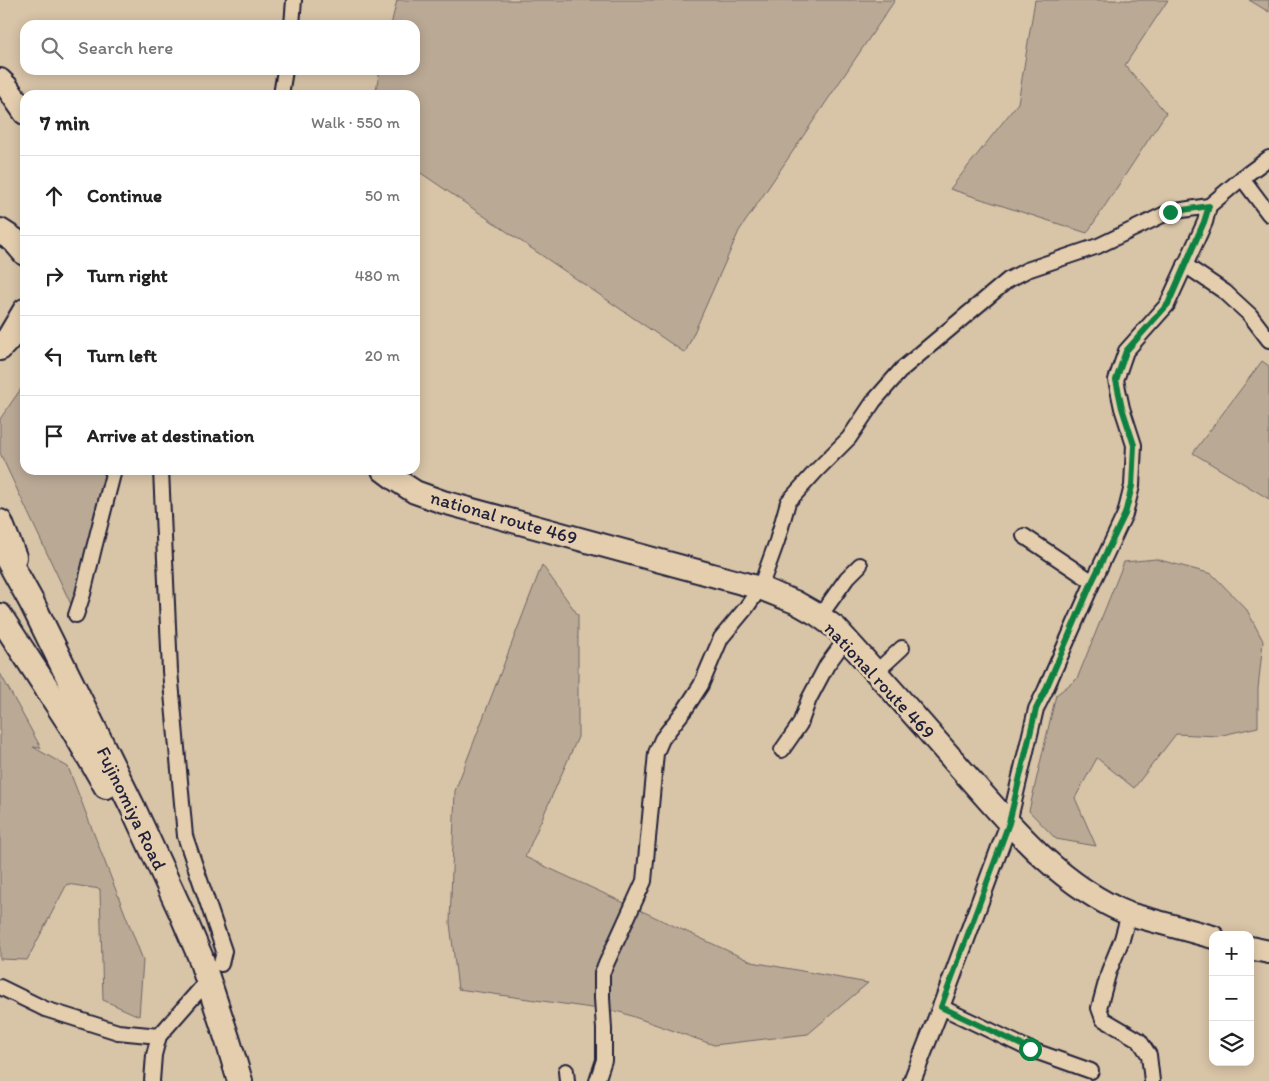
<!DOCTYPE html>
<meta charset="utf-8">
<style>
:root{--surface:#fff;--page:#f2f2f2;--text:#222;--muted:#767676;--line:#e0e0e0}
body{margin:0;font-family:Itim,sans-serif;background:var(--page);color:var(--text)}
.controls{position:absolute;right:15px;bottom:15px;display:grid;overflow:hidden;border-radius:10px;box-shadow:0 2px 12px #0003}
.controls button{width:45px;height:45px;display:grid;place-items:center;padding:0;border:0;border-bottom:1px solid var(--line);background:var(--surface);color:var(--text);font:25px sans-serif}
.stop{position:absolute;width:15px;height:15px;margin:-11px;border:4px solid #0b8043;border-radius:50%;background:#fff}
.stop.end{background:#0b8043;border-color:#fff;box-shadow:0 1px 5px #0008}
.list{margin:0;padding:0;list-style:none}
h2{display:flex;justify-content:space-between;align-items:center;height:65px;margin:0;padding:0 20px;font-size:21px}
h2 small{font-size:16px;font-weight:400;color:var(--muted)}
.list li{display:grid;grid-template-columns:32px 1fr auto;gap:15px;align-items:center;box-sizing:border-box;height:80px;padding:0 20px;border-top:1px solid var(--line)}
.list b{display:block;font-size:19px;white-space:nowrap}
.list em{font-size:16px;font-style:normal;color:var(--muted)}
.icon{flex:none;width:28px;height:28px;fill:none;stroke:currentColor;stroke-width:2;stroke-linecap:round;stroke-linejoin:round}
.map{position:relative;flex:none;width:1269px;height:1081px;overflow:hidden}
.search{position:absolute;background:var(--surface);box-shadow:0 2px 12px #0003;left:20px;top:20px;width:400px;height:55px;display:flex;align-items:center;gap:12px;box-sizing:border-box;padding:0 18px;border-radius:15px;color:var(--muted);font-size:19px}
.panel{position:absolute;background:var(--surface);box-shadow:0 2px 12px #0003;left:20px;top:90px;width:400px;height:385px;border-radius:15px}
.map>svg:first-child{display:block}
.green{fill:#baa995;stroke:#6e6668}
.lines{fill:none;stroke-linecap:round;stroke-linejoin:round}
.minor-casing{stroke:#22223b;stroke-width:18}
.tertiary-casing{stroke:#22223b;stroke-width:20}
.trunk-casing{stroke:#22223b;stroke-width:26}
.motorway-casing{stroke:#22223b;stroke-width:28}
.minor{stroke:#e4ceae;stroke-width:14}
.tertiary{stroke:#e4ceae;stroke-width:16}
.trunk{stroke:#e4ceae;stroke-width:22}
.motorway{stroke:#e4ceae;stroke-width:24}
.route{stroke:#0b8043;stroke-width:6}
.labels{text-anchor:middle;stroke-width:5;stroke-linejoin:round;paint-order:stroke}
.street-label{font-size:19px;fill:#22223b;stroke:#e4ceae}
</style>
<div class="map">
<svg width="1269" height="1081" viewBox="0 0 1269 1081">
<rect width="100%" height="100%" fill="#d8c4a7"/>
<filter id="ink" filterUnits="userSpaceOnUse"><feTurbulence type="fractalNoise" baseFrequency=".02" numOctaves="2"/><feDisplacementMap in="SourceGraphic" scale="10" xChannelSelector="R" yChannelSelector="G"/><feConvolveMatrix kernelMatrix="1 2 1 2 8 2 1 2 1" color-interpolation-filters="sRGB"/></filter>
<g filter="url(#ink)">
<g class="green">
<polygon points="397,0 895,0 739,231 685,353 415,169 415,95 375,95 380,70 415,70 415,25 391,25"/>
<polygon points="1035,0 1168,0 1125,65 1166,113 1087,233 950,189 1018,103"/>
<polygon points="1249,0 1269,0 1269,12"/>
<polygon points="1262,361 1269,366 1269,499 1193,453"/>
<polygon points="25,383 25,470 110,470 76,615 0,453 0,419"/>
<polygon points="1156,559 1212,574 1247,610 1263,641 1258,689 1258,727 1218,736 1176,734 1134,788 1097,758 1075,798 1096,846 1056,839 1029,811 1056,695 1077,679 1124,562"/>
<polygon points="542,565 578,615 578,737 525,857 752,962 868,983 808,1034 714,1045 620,1012 458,989 450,923 455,791"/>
<polygon points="0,673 41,748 33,747 68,767 143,960 139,1016 103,1000 100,889 67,884 27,960 0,959"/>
</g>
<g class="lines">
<g class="minor-casing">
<g id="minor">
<polyline points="292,25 294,0"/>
<polyline points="281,95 285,70"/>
<polyline points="1242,178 1269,214"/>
<polyline points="1185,265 1225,292 1250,315 1269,340"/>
<polyline points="161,470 170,671 185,836 224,951 221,964"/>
<polyline points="1024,536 1093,582"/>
<polyline points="76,615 83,594 94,548 114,470"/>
<polyline points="820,616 847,578 860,565"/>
<polyline points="876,672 902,648"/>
<polyline points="782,750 800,724 809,699 827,665 846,639"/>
<polyline points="1009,823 1036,709 1045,691 1093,582 1125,514 1132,486 1134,445 1122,408 1116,380 1126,351 1167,305 1205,222 1209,206 1242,178 1269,158"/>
<polyline points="1129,914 1122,939 1109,971 1099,1008 1103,1019 1139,1040 1149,1055 1152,1081"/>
<polyline points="0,987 45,1009 80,1020 118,1032 159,1036"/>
<polyline points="941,1007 1029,1049 1091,1071"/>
<polyline points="566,1071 567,1081"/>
<polyline points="152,1081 154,1055 159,1036 202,987"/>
<polyline points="597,1081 604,1060 604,1029 602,998 602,973 644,881 656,753 662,739 686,708 701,685 721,638 746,608 760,588 777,541 788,502 816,471 849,438 874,401 902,369 1008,280 1027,270 1098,246 1169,212 1209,206"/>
</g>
</g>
<g class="tertiary-casing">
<polyline id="tertiary" points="912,1081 941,1007 1009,823"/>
</g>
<g class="trunk-casing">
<g id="trunk">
<polyline points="0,80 7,87 25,113"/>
<path d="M383,470l12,9 20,13 28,10 317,86 35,14 23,13 18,13c40,44 79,88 118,133 50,57 103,124 175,153l84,23"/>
<polyline points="1250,948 1269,952"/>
</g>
</g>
<g class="motorway-casing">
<g id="motorway">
<polyline points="0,231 14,240 25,253"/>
<polyline points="0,348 9,338 25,311"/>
<polyline points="0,522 14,557"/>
<polyline points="0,545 32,603 134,810 182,914 200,956 228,1041 240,1081"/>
<polyline points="0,616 72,727 106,786"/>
</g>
</g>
<use href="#minor" class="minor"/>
<use href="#tertiary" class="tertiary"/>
<use href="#trunk" class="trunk"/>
<use href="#motorway" class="motorway"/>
</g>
</g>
<g class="lines" filter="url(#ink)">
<polyline class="route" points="1030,1049 941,1007 1009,823 1036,709 1045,691 1092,582 1125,514 1132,486 1134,445 1122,408 1116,380 1126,351 1168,304 1204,222 1209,206 1170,212"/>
</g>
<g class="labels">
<g class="street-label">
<text transform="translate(504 517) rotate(16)" y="7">national route 469</text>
<text transform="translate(880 680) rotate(47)" y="7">national route 469</text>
<text transform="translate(132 808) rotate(64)" y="7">Fujinomiya Road</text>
</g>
</g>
</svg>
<div class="controls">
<button>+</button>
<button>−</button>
<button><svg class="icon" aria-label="layers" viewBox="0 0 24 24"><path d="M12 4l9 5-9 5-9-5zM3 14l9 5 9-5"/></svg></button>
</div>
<div class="stop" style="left:1030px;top:1049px"></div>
<div class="stop end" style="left:1170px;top:212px"></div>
<div class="search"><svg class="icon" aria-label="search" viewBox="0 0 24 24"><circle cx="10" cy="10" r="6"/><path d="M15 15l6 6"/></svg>Search here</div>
<section class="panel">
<h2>7 min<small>Walk · 550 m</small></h2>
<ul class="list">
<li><svg class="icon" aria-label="ahead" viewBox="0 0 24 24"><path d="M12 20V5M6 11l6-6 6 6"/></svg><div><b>Continue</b></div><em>50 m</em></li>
<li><svg class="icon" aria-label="right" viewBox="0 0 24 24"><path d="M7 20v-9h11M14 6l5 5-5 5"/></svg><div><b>Turn right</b></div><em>480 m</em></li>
<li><svg class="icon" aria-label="left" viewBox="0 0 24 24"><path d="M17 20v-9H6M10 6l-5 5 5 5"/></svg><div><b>Turn left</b></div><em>20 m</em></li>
<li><svg class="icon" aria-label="arrive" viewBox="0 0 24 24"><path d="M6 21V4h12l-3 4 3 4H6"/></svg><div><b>Arrive at destination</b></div></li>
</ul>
</section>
</div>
